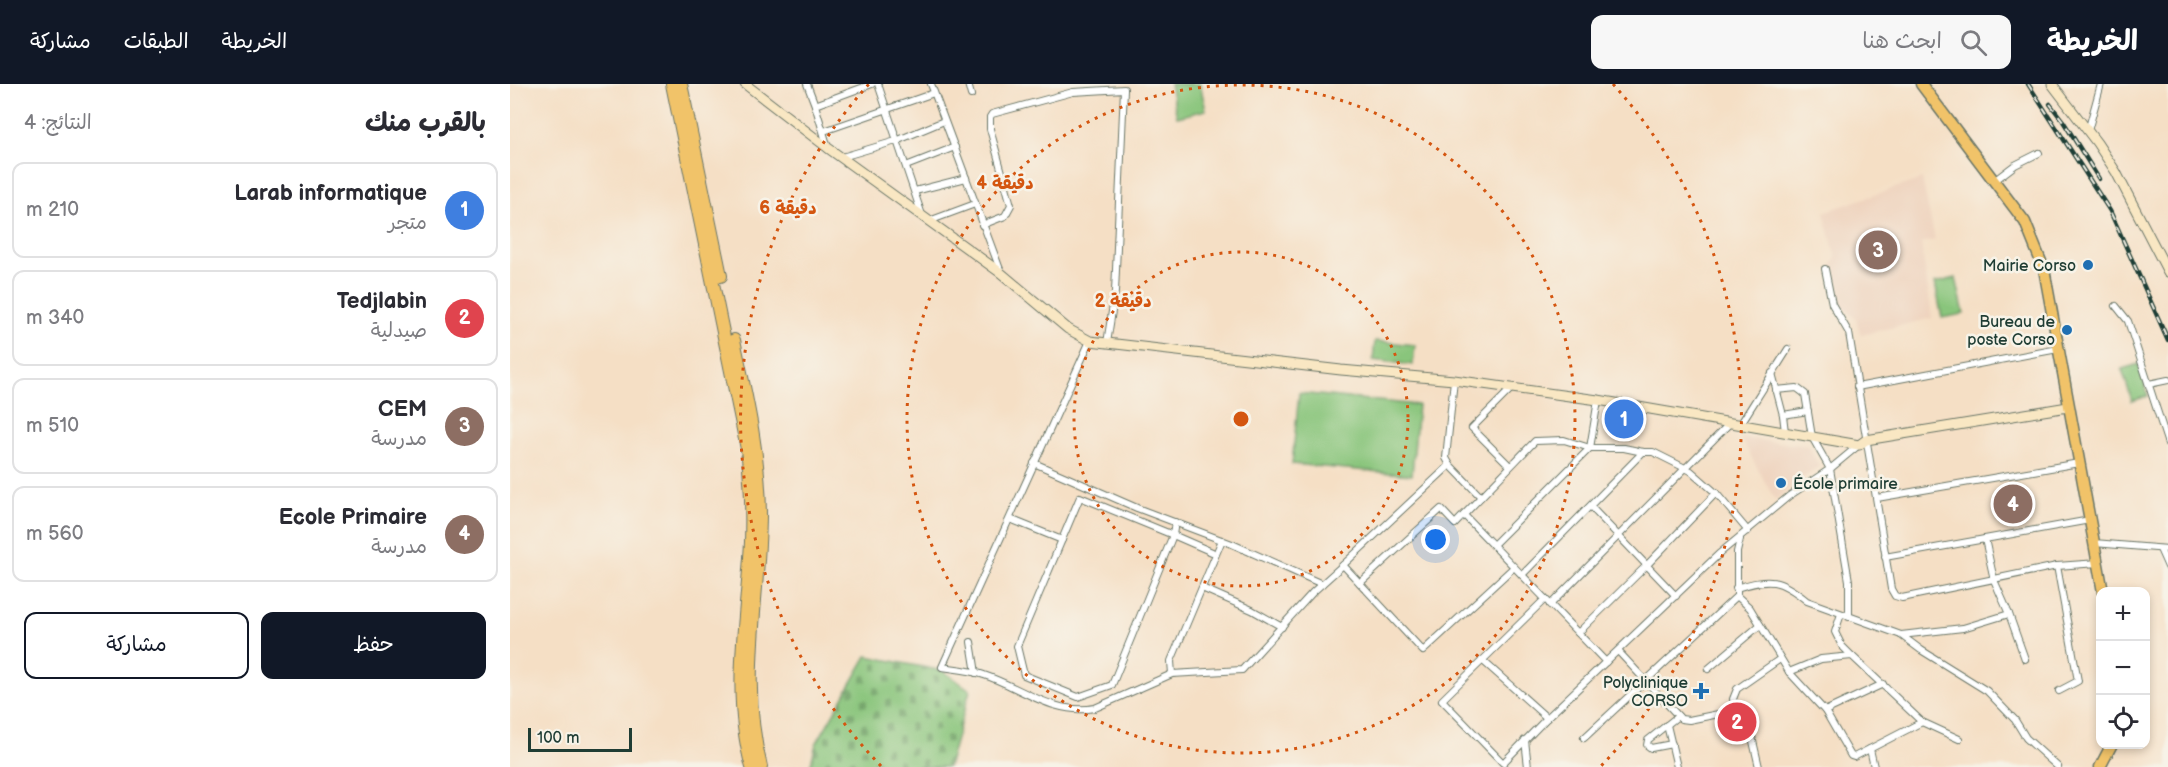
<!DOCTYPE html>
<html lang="ar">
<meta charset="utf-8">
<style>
:root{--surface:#fff;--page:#f7f7f7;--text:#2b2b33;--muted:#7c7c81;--line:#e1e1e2;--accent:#111827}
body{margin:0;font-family:"Balsamiq Sans","Playpen Sans Arabic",sans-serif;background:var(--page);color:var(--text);direction:rtl}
.controls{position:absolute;right:18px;bottom:18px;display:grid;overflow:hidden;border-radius:12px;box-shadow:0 3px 9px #0003}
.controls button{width:54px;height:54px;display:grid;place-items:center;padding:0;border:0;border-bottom:2px solid var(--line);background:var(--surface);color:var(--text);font:30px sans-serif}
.scale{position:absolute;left:18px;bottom:15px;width:104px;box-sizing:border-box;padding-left:6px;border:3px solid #1f3d34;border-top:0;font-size:16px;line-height:21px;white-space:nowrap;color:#1f3d34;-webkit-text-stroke:4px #f7f3e8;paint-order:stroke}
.you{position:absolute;left:926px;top:456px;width:21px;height:21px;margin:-15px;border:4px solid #fff;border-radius:50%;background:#1a73e8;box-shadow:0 0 0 9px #1a73e833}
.badge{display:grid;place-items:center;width:39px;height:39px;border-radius:50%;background:var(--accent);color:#fff;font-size:20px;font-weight:700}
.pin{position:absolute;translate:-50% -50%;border:3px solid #fff;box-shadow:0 2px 6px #0006}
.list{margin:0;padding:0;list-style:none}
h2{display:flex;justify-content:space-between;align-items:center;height:78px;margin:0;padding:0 24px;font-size:26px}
h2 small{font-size:20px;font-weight:400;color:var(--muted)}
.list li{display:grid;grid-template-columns:39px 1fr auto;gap:18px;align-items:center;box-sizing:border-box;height:96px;margin:0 12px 12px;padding:0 12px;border:2px solid var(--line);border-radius:12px}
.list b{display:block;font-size:22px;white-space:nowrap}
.list p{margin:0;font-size:20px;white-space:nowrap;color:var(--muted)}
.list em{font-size:20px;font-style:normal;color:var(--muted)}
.actions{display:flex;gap:12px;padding:18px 24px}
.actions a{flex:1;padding:14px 0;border:2px solid var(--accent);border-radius:12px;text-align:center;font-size:21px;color:var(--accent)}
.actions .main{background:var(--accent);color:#fff}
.icon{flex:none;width:33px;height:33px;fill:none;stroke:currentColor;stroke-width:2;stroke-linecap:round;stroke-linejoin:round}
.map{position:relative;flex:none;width:1658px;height:683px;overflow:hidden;direction:ltr}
header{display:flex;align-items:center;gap:36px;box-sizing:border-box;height:84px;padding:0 30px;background:var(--accent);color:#fff}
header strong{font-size:28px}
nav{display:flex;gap:33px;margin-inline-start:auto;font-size:21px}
.search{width:420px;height:54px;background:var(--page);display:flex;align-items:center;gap:15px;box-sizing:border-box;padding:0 21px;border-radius:12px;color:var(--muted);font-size:22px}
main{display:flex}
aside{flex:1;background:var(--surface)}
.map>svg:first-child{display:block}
.built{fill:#eed1bb}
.grass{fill:#89c57b;stroke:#548158;stroke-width:1.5}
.cemetery{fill:url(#cemetery-stones);stroke:#548158;stroke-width:1.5}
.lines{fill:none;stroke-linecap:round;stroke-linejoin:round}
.street-casing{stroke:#6a7667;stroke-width:8}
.secondary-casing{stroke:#6a7667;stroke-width:11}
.primary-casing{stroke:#6a7667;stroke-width:13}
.highway-casing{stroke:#6a7667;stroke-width:14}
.street{stroke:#fff;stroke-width:6}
.secondary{stroke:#f9e7c3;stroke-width:9}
.primary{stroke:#f1c369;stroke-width:10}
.highway{stroke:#f1c369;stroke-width:12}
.rail-casing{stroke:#1f3d34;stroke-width:4.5}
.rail{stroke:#f7f3e8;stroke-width:2;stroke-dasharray:7;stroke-linecap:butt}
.ring{fill:none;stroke:#d45610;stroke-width:3;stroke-dasharray:3 6}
.poi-dot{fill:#1f6fb2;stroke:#f7f3e8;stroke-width:2}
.labels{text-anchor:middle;stroke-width:5;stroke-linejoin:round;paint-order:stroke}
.poi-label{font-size:16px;fill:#1f3d34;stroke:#f7f3e8;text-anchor:end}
.centre{fill:#d45610;stroke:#f7f3e8;stroke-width:3}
.ring-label{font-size:18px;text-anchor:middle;font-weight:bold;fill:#d45610;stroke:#f7f3e8;stroke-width:5;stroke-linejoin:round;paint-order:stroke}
</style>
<header>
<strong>الخريطة</strong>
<div class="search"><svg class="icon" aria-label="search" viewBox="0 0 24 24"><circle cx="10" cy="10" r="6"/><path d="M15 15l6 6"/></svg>ابحث هنا</div>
<nav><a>الخريطة</a><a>الطبقات</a><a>مشاركة</a></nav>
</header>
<main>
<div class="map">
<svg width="1658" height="683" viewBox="0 0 1658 683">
<defs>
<pattern id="cemetery-stones" width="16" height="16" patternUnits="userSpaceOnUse" patternTransform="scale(1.5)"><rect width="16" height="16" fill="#89c57b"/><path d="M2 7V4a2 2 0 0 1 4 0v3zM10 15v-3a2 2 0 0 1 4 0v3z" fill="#6fa166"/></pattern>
</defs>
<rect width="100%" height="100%" fill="#f7f3e8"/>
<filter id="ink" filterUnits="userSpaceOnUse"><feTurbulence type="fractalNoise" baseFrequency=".0167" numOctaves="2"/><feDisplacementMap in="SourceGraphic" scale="12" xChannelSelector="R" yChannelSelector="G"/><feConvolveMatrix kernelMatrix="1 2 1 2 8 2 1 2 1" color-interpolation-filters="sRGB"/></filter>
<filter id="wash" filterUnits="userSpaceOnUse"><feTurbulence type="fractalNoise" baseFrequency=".008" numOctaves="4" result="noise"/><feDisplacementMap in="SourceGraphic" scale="24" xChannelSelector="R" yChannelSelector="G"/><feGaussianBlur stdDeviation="1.35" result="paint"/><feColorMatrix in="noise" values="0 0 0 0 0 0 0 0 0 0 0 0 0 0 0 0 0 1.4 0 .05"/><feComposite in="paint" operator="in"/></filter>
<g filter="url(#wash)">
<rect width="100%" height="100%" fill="#f5dfc5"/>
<g class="built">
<polygon points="1412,95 1425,156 1411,159 1422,234 1351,251 1346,235 1325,216 1320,184 1326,174 1314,128"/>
<polygon points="1231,354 1298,362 1309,382 1265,416"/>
</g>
<g class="grass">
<polygon points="660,0 690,0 696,26 667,33"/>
<polygon points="1446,194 1454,230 1432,234 1425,199"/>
<polygon points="865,257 905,261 903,281 863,276"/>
<polygon points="1629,280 1638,312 1622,317 1612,285"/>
<polygon points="789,309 908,321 902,391 782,380"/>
</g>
<polygon class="cemetery" points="357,572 433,587 460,606 438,683 300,683 306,660"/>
</g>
<g filter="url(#ink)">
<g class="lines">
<g class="street-casing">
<g id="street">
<polyline points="297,0 305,21"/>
<polyline points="368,0 412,131"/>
<polyline points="421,0 491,188"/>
<polyline points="458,0 461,11"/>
<polyline points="314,47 424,9"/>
<polyline points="1578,47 1591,0"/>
<polyline points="318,64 305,21 362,0"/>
<polyline points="332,73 386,57 434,37"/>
<polyline points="396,82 445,63"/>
<polyline points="1484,97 1505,81 1529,69"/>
<polyline points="405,107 456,94"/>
<polyline points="419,137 465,120"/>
<polyline points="472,141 495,132 501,121 480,45 480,33 482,30 563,8 614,5 605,208 597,259"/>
<polyline points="1315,185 1322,220 1339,249 1381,505 1385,512 1392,514 1547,482 1588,479"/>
<polyline points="1606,222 1618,237 1658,360"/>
<path d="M580,257l-148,326c14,2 29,3 42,8 37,12 70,41 111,33l77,-34 70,-4 71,-78 30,-27"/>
<polyline points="1262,289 1273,331 1275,348"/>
<polyline points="944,296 936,374 940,381 971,413"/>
<polyline points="1639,300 1658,296"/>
<polyline points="1347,303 1548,265"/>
<polyline points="1266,306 1287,304 1295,310 1302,353 1320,385 1339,497 1339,533"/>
<polyline points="1273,331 1298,327"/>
<polyline points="1230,341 1278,265"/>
<polyline points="524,379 627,424 722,460 812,500"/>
<polyline points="940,381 833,481 913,567 1004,483"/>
<polyline points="1000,382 962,344 1001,305"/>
<polygon points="570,413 663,451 602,601 568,613 514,591 507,562"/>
<polyline points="1367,414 1569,379"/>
<polyline points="1081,423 1166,512"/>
<polyline points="954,431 1096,578"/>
<polyline points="500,435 552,456"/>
<polyline points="665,438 663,451 702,468"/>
<polyline points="1230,455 1227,468 1227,512 1240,524 1279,588 1315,627 1341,672 1344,673 1412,638"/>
<polyline points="1475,455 1484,496 1499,530"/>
<polyline points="1584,459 1658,465"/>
<polyline points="983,461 1080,364 1088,316"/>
<polyline points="1650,465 1658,483"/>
<polyline points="1375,473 1580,436"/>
<polyline points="1547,482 1568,597 1549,607"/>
<polyline points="1012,491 1133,368"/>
<polyline points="850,499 931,425 945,440 1025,357 1054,356 1080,364 1114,364 1133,368 1143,368 1181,387 1206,409 1238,447"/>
<polyline points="692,504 742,526 772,543"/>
<path d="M1226,504c34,-10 43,-10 71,13l94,34 20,15 66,41 28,29 11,18 32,29"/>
<polyline points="1035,515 932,616 993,679 1037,634"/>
<polyline points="1040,521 1220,339"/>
<polyline points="1331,530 1325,548 1332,562 1342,572"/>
<polyline points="1068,549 1137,481 1206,409"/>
<polyline points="1391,551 1453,544 1499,530 1515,575"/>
<polyline points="461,558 466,589"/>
<polyline points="1108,567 1171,635 1179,636 1233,625 1236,627 1249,683"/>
<polyline points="972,576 1037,634 1210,469 1279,412 1320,385 1349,361"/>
<polyline points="1198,585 1250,541"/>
<polyline points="1279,588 1311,575 1342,572 1412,638 1449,655"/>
<polyline points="662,590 661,577 712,456"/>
<polyline points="1226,627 1223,615 1227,605 1270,575"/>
<polyline points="1315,627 1373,600"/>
<polyline points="1157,641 1167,683"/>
<polyline points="1074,654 1227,512"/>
<polyline points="1015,656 1018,683"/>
<polyline points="1162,660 1141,664 1137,661 1138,656 1168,632"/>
<polyline points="1360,665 1364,683"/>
</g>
</g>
<g class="secondary-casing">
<g id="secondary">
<polyline points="235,0 318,64 491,189 558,245 580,257 831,286 944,296 1088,316 1349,361 1356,356 1558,323"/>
<polyline points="1542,0 1587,59 1606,88 1658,188"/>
</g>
</g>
<g class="primary-casing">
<g id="primary">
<polyline points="1411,0 1515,138 1534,185 1593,508"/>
<polyline points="1590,683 1602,660"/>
</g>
</g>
<g class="highway-casing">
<g id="highway">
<path d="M162,0l75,365c4,31 5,62 4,93 -4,75 -20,151 1,225"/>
<polyline points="171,0 211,192"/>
<path d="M224,256c13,59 26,116 26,176 -1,86 -21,166 1,251"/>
</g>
</g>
<use href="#street" class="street"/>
<use href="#secondary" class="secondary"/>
<use href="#primary" class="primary"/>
<use href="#highway" class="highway"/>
<g class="rail-casing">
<g id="rail">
<polyline points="1518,0 1600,127 1658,256"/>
<polyline points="1540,20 1553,37 1589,95"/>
</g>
</g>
<use href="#rail" class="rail"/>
</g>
</g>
<g class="ring">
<circle cx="731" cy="335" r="167"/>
<circle cx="731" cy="335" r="334"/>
<path d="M371 682A500 500 0 0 1 359 0M1103 0A500 500 0 0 1 1091 682"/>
</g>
<g class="poi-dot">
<circle cx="1578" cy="181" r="6"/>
<circle cx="1557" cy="246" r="6"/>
<circle cx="1271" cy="399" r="6"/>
<path d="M1188 598h6v6h6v6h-6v6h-6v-6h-6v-6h6z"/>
</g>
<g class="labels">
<g class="poi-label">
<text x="1566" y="187">Mairie Corso</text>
<text x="1545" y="243">Bureau de<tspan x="1545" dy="18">poste Corso</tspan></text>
<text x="1283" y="405" text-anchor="start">École primaire</text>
<text x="1178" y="604">Polyclinique<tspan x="1178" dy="18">CORSO</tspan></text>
</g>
</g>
<circle cx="731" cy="335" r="9" class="centre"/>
<g class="ring-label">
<text x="495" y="105">4 دقيقة</text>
<text x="278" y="130">6 دقيقة</text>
<text x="613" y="223">2 دقيقة</text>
</g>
</svg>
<div class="controls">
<button>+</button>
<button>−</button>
<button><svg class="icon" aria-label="locate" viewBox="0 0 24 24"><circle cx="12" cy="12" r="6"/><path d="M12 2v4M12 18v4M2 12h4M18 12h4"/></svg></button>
</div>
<div class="scale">100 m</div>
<div class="you"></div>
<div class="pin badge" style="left:1114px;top:335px;background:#3f7fe0">1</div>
<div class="pin badge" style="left:1227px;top:638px;background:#e0444e">2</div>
<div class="pin badge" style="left:1368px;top:166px;background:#8d6e63">3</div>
<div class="pin badge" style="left:1503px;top:420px;background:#8d6e63">4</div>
</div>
<aside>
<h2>بالقرب منك<small>النتائج: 4</small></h2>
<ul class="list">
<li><span class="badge" style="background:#3f7fe0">1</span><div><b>Larab informatique</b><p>متجر</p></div><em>210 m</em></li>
<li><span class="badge" style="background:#e0444e">2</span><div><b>Tedjlabin</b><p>صيدلية</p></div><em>340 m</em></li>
<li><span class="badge" style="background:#8d6e63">3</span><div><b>CEM</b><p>مدرسة</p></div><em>510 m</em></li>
<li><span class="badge" style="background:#8d6e63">4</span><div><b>Ecole Primaire</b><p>مدرسة</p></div><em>560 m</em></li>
</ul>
<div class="actions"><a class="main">حفظ</a><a>مشاركة</a></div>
</aside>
</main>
